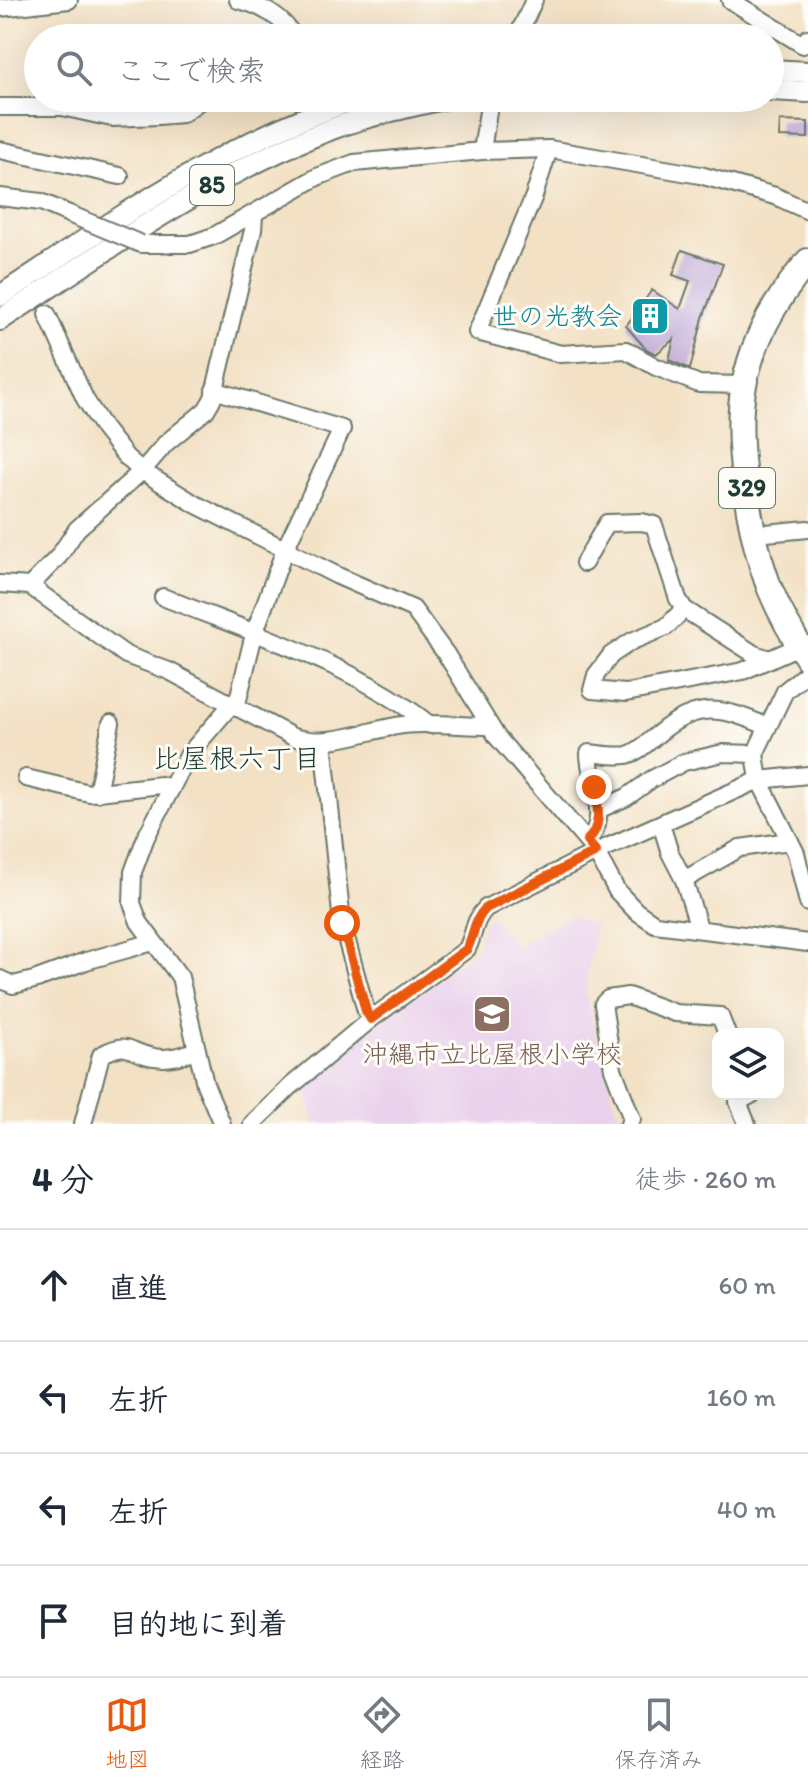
<!DOCTYPE html>
<html lang="ja">
<meta charset="utf-8">
<style>
:root{--surface:#fff;--page:#f6f6f7;--text:#1f2937;--muted:#747a83;--line:#e0e1e3;--accent:#ea580c}
body{margin:0;font-family:Itim,"Klee One",sans-serif;background:var(--page);color:var(--text)}
.controls{position:absolute;right:24px;bottom:24px;display:grid;overflow:hidden;border-radius:16px;box-shadow:0 8px 32px #0002}
.controls button{width:72px;height:72px;display:grid;place-items:center;padding:0;border:0;border-bottom:2px solid var(--line);background:var(--surface);color:var(--text);font:40px sans-serif}
.stop{position:absolute;width:24px;height:24px;margin:-18px;border:6px solid #ea580c;border-radius:50%;background:#fff}
.stop.end{background:#ea580c;border-color:#fff;box-shadow:0 2px 8px #0008}
.list{margin:0;padding:0;list-style:none}
h2{display:flex;justify-content:space-between;align-items:center;height:104px;margin:0;padding:0 32px;font-size:34px}
h2 small{font-size:26px;font-weight:400;color:var(--muted)}
.list li{display:grid;grid-template-columns:52px 1fr auto;gap:24px;align-items:center;box-sizing:border-box;height:112px;padding:0 32px;border-top:2px solid var(--line)}
.list b{display:block;font-size:30px;white-space:nowrap}
.list em{font-size:26px;font-style:normal;color:var(--muted)}
.icon{flex:none;width:44px;height:44px;fill:none;stroke:currentColor;stroke-width:2;stroke-linecap:round;stroke-linejoin:round}
.map{position:relative;flex:none;width:808px;height:1124px;overflow:hidden}
.search{position:absolute;background:var(--surface);box-shadow:0 8px 32px #0002;left:24px;right:24px;top:24px;height:88px;display:flex;align-items:center;gap:20px;box-sizing:border-box;padding:0 28px;border-radius:44px;color:var(--muted);font-size:30px}
.sheet{height:552px;background:var(--surface)}
nav{display:flex;justify-content:space-around;align-items:center;box-sizing:border-box;height:112px;border-top:2px solid var(--line);background:var(--surface);font-size:22px;color:var(--muted)}
nav a{display:grid;justify-items:center;gap:4px}
nav .on{color:var(--accent)}
.map>svg:first-child{display:block}
.built{fill:#ead1ec}
.building{fill:#c2aed9}
.lines{fill:none;stroke-linecap:round;stroke-linejoin:round}
.minor-casing{stroke:#697667;stroke-width:20}
.major-casing{stroke:#697667;stroke-width:24}
.highway-casing{stroke:#697667;stroke-width:28}
.minor{stroke:#fff;stroke-width:16}
.major{stroke:#fff;stroke-width:20}
.highway{stroke:#fff;stroke-width:24}
.minor-bridge-casing{stroke:#697667;stroke-width:20;stroke-linecap:butt}
.minor-bridge{stroke:#fff;stroke-width:16}
.route{stroke:#ea580c;stroke-width:10}
.labels{text-anchor:middle;stroke-width:6;stroke-linejoin:round;paint-order:stroke}
.shield{fill:#fdfcf7;stroke:#62766e;stroke-width:2}
.shield-label{font-size:24px;font-weight:bold;fill:#1f3d34}
.culture-label{font-size:26px;fill:#0d838f;stroke:#fdfcf7;text-anchor:end}
.education-label{font-size:26px;fill:#785e54;stroke:#fdfcf7}
.neighbourhood-label{font-size:28px;fill:#1f3d34;stroke:#fdfcf7}
</style>
<div class="map">
<svg width="808" height="1124" viewBox="0 0 808 1124">
<rect width="100%" height="100%" fill="#fdfcf7"/>
<filter id="ink" filterUnits="userSpaceOnUse"><feTurbulence type="fractalNoise" baseFrequency=".0125" numOctaves="2"/><feDisplacementMap in="SourceGraphic" scale="16" xChannelSelector="R" yChannelSelector="G"/><feConvolveMatrix kernelMatrix="1 2 1 2 8 2 1 2 1" color-interpolation-filters="sRGB"/></filter>
<filter id="wash" filterUnits="userSpaceOnUse"><feTurbulence type="fractalNoise" baseFrequency=".006" numOctaves="4" result="noise"/><feDisplacementMap in="SourceGraphic" scale="32" xChannelSelector="R" yChannelSelector="G"/><feGaussianBlur stdDeviation="1.8" result="paint"/><feColorMatrix in="noise" values="0 0 0 0 0 0 0 0 0 0 0 0 0 0 0 0 0 1.4 0 .05"/><feComposite in="paint" operator="in"/></filter>
<g filter="url(#wash)">
<rect width="100%" height="100%" fill="#f3e1c5"/>
<polygon class="built" points="569,916 596,924 585,993 620,1124 314,1124 306,1087 363,1036 476,950 485,920 492,917 516,947"/>
<g id="blocks">
<g class="building">
<polygon points="780,121 808,122 808,138 779,137"/>
<polygon points="682,250 723,264 703,318 690,369 669,360 674,339 656,354 646,349 626,326 652,290 680,309 690,281 673,275"/>
</g>
</g>
</g>
<g filter="url(#ink)">
<use href="#blocks" fill-opacity="0" stroke="#697667" stroke-width="2"/>
<g class="lines">
<g class="minor-casing">
<g id="minor">
<path d="M238,0c22,5 47,18 56,38"/>
<polyline points="730,0 803,45 808,38"/>
<polyline points="0,8 69,0"/>
<polyline points="517,38 534,0"/>
<polyline points="0,107 62,107 112,118 158,116 182,114 204,98"/>
<polyline points="549,149 534,196 477,332 561,354 626,350 656,367 699,384 744,385"/>
<polyline points="0,150 120,176"/>
<polyline points="482,151 490,98"/>
<polyline points="0,197 41,202 69,214"/>
<polyline points="141,244 190,244 214,236 317,177 354,163 482,151 549,149 700,175 775,196 808,211"/>
<polyline points="47,314 85,399 104,429 126,457 142,471 195,504 338,576 413,609 446,654 497,737 596,852 617,891 636,911 655,924 808,943"/>
<polyline points="214,390 342,429 285,549 254,634 236,708"/>
<polyline points="755,534 808,529"/>
<polyline points="584,563 607,523 642,522 654,525 678,599 684,609 754,654 770,659"/>
<path d="M0,584l30,2 96,69 43,16 124,66c38,11 72,-7 110,-12 28,-3 59,1 87,1"/>
<polyline points="30,586 59,556 77,529 142,471 166,443 206,410 213,398 253,230 254,215"/>
<path d="M163,597c89,36 193,68 267,128"/>
<polyline points="684,609 666,627 632,641 611,655 596,675 592,690 626,693 743,671 799,646"/>
<polyline points="808,672 785,691 755,754 759,780 796,853 808,903"/>
<polyline points="323,741 342,923 366,1011 371,1019"/>
<polyline points="26,778 89,793 161,785 171,789"/>
<polyline points="97,793 111,723"/>
<polyline points="598,810 627,797 652,779 684,762 723,753 755,754"/>
<polyline points="661,824 670,853 684,880 699,928"/>
<path d="M587,841c24,-22 2,-60 2,-88 12,1 27,4 38,2 12,-3 21,-13 31,-21 39,-33 64,-27 108,-8"/>
<polyline points="684,880 740,848 790,841"/>
<polyline points="0,979 13,985 34,980 86,961 153,942"/>
<path d="M83,1124l18,-69c30,-16 26,-2 53,2 16,3 29,-2 43,-7"/>
<polyline points="222,1124 205,1084 180,977 139,922 132,903 133,872 146,837 189,754 231,705"/>
<path d="M252,1124l39,-38 80,-67 96,-70c8,-16 6,-28 19,-41l110,-56 163,-72 49,-5"/>
<polyline points="629,1124 632,1119 613,1069 603,1004 608,999 628,996 675,1013 720,1016 727,1034"/>
<polyline points="747,1124 738,1102 753,1094"/>
</g>
</g>
<g class="major-casing">
<g id="major">
<polyline points="770,70 808,72"/>
<polyline points="770,90 808,92"/>
<path d="M0,296c114,-75 229,-157 360,-198"/>
<path d="M0,320c103,-67 204,-140 319,-186 41,-17 85,-26 129,-36"/>
</g>
</g>
<g class="highway-casing">
<path id="highway" d="M808,261c-30,35 -55,78 -64,124 -11,54 6,153 26,204 10,24 24,49 38,70"/>
</g>
<use href="#minor" class="minor"/>
<use href="#major" class="major"/>
<use href="#highway" class="highway"/>
<g class="minor-bridge-casing">
<polyline id="minor-bridge" points="69,214 141,244"/>
</g>
<use href="#minor-bridge" class="minor-bridge"/>
</g>
</g>
<g class="lines" filter="url(#ink)">
<path class="route" d="M342,923l24,88 5,8 96,-70c8,-16 6,-28 19,-41l110,-56 -9,-11c16,-15 11,-35 7,-54"/>
</g>
<defs>
<g id="building-square" transform="scale(2)"><rect x="-9" y="-9" width="18" height="18" rx="4" fill="#0f9aa8" stroke="#fdfcf7"/><path d="M-4-6H4V6H1V3H-1V6H-4ZM-2.5-4.3h1.7v1.8h-1.7ZM.8-4.3h1.7v1.8H.8ZM-2.5-1h1.7V.8h-1.7ZM.8-1h1.7V.8H.8Z" fill="#fff"/></g>
<g id="school-square" transform="scale(2)"><rect x="-9" y="-9" width="18" height="18" rx="4" fill="#8d6e63" stroke="#fdfcf7"/><path d="M0-5L7-2L0 1L-7-2ZM-4 1L0 2.5L4 1V4Q0 6-4 4Z" fill="#fff"/></g>
</defs>
<g fill-rule="evenodd">
<use href="#building-square" x="650" y="316"/>
<use href="#school-square" x="492" y="1014"/>
</g>
<g class="labels">
<g class="shield">
<rect x="190" y="165" width="44" height="40" rx="6"/>
<rect x="719" y="468" width="56" height="40" rx="6"/>
</g>
<g class="shield-label">
<text x="212" y="193">85</text>
<text x="747" y="496">329</text>
</g>
<g class="culture-label">
<text x="622" y="325">世の光教会</text>
</g>
<g class="education-label">
<text x="492" y="1063">沖縄市立比屋根小学校</text>
</g>
<g class="neighbourhood-label">
<text x="237" y="768">比屋根六丁目</text>
</g>
</g>
</svg>
<div class="controls">
<button><svg class="icon" aria-label="layers" viewBox="0 0 24 24"><path d="M12 4l9 5-9 5-9-5zM3 14l9 5 9-5"/></svg></button>
</div>
<div class="stop" style="left:342px;top:923px"></div>
<div class="stop end" style="left:594px;top:787px"></div>
<div class="search"><svg class="icon" aria-label="search" viewBox="0 0 24 24"><circle cx="10" cy="10" r="6"/><path d="M15 15l6 6"/></svg>ここで検索</div>
</div>
<section class="sheet">
<h2>4 分<small>徒歩 · 260 m</small></h2>
<ul class="list">
<li><svg class="icon" aria-label="ahead" viewBox="0 0 24 24"><path d="M12 20V5M6 11l6-6 6 6"/></svg><div><b>直進</b></div><em>60 m</em></li>
<li><svg class="icon" aria-label="left" viewBox="0 0 24 24"><path d="M17 20v-9H6M10 6l-5 5 5 5"/></svg><div><b>左折</b></div><em>160 m</em></li>
<li><svg class="icon" aria-label="left" viewBox="0 0 24 24"><path d="M17 20v-9H6M10 6l-5 5 5 5"/></svg><div><b>左折</b></div><em>40 m</em></li>
<li><svg class="icon" aria-label="arrive" viewBox="0 0 24 24"><path d="M6 21V4h12l-3 4 3 4H6"/></svg><div><b>目的地に到着</b></div></li>
</ul>
</section>
<nav>
<a class="on"><svg class="icon" aria-label="map" viewBox="0 0 24 24"><path d="M3 6l6-2 6 2 6-2v14l-6 2-6-2-6 2zM9 4v14M15 6v14"/></svg>地図</a>
<a><svg class="icon" aria-label="directions" viewBox="0 0 24 24"><path d="M12 3l9 9-9 9-9-9zM9 14v-3h6M13 9l2 2-2 2"/></svg>経路</a>
<a><svg class="icon" aria-label="saved" viewBox="0 0 24 24"><path d="M7 4h10v16l-5-4-5 4z"/></svg>保存済み</a>
</nav>
